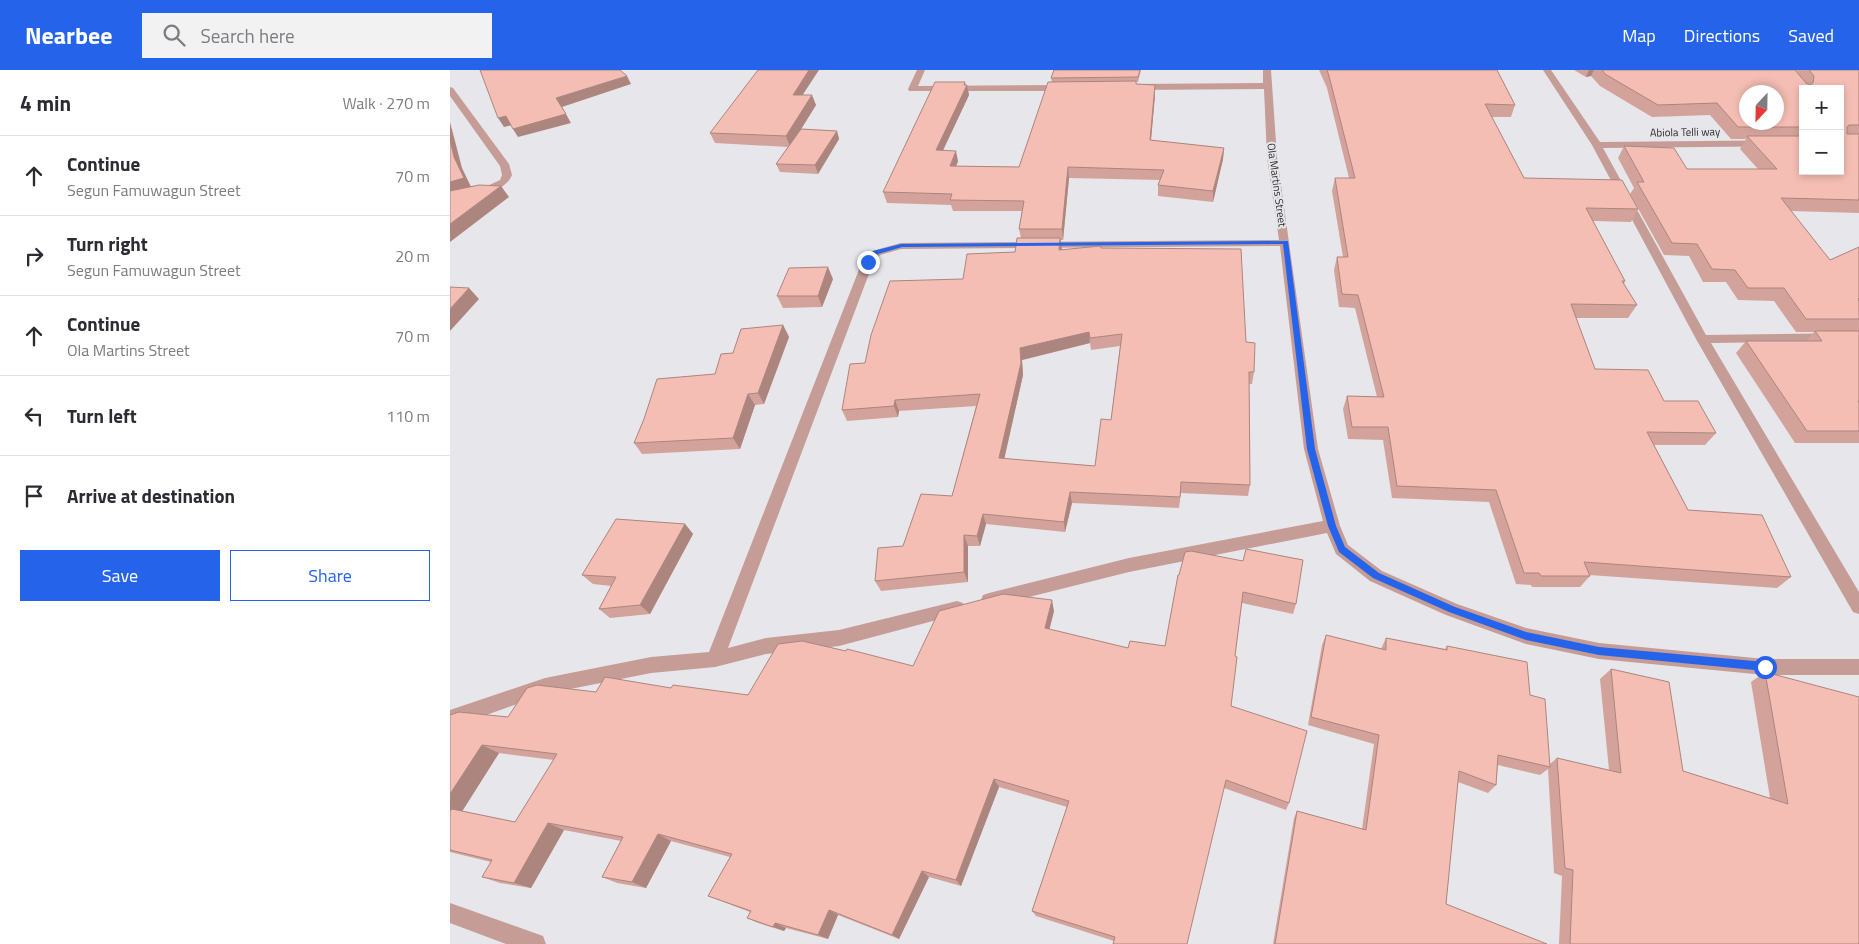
<!DOCTYPE html>
<meta charset="utf-8">
<style>
:root{--surface:#fff;--page:#f2f2f3;--text:#2b2b33;--muted:#7c7c81;--line:#e1e1e2;--accent:#2563eb}
body{margin:0;font-family:"Titillium Web",sans-serif;background:var(--page);color:var(--text)}
.controls{position:absolute;right:15px;top:15px;display:grid;overflow:hidden;border-radius:0px;box-shadow:0 2px 8px #0003}
.controls button{width:45px;height:45px;display:grid;place-items:center;padding:0;border:0;border-bottom:1px solid var(--line);background:var(--surface);color:var(--text);font:25px sans-serif}
.compass{position:absolute;left:1289px;top:15px;width:45px;height:45px;border-radius:50%;background:var(--surface);box-shadow:0 2px 8px #0003;rotate:202deg}
.stop{position:absolute;width:15px;height:15px;margin:-11px;border:4px solid #2563eb;border-radius:50%;background:#fff}
.stop.end{background:#2563eb;border-color:#fff;box-shadow:0 1px 5px #0008}
.list{margin:0;padding:0;list-style:none}
h2{display:flex;justify-content:space-between;align-items:center;height:65px;margin:0;padding:0 20px;font-size:21px}
h2 small{font-size:16px;font-weight:400;color:var(--muted)}
.list li{display:grid;grid-template-columns:32px 1fr auto;gap:15px;align-items:center;box-sizing:border-box;height:80px;padding:0 20px;border-top:1px solid var(--line)}
.list b{display:block;font-size:19px;white-space:nowrap}
.list p{margin:0;font-size:16px;white-space:nowrap;color:var(--muted)}
.list em{font-size:16px;font-style:normal;color:var(--muted)}
.actions{display:flex;gap:10px;padding:15px 20px}
.actions a{flex:1;padding:11px 0;border:1px solid var(--accent);border-radius:0px;text-align:center;font-size:18px;color:var(--accent)}
.actions .main{background:var(--accent);color:#fff}
.icon{flex:none;width:28px;height:28px;fill:none;stroke:currentColor;stroke-width:2;stroke-linecap:round;stroke-linejoin:round}
.map{position:relative;flex:none;width:1409px;height:874px;overflow:hidden}
header{display:flex;align-items:center;gap:30px;box-sizing:border-box;height:70px;padding:0 25px;background:var(--accent);color:#fff}
header strong{font-size:24px}
nav{display:flex;gap:28px;margin-inline-start:auto;font-size:18px}
.search{width:350px;height:45px;background:var(--page);display:flex;align-items:center;gap:12px;box-sizing:border-box;padding:0 18px;border-radius:0px;color:var(--muted);font-size:19px}
main{display:flex}
aside{flex:1;background:var(--surface)}
.map>svg:first-child{display:block}
.lines{fill:none;stroke-linecap:round;stroke-linejoin:round}
.minor{fill:#c59c96;fill-rule:evenodd}
.wall{fill:#d3a39b;fill-rule:evenodd}
.shaded-wall{fill:#ac857e}
.building{fill:#f5beb4;stroke:#ac857e;fill-rule:evenodd}
.route{fill:#2563eb}
.labels{text-anchor:middle;stroke-width:4;stroke-linejoin:round;paint-order:stroke}
.far-street-label{font-size:11px;fill:#2a2a2c;stroke:#e7e6eb}
</style>
<header>
<strong>Nearbee</strong>
<div class="search"><svg class="icon" aria-label="search" viewBox="0 0 24 24"><circle cx="10" cy="10" r="6"/><path d="M15 15l6 6"/></svg>Search here</div>
<nav><a>Map</a><a>Directions</a><a>Saved</a></nav>
</header>
<main>
<aside>
<h2>4 min<small>Walk · 270 m</small></h2>
<ul class="list">
<li><svg class="icon" aria-label="ahead" viewBox="0 0 24 24"><path d="M12 20V5M6 11l6-6 6 6"/></svg><div><b>Continue</b><p>Segun Famuwagun Street</p></div><em>70 m</em></li>
<li><svg class="icon" aria-label="right" viewBox="0 0 24 24"><path d="M7 20v-9h11M14 6l5 5-5 5"/></svg><div><b>Turn right</b><p>Segun Famuwagun Street</p></div><em>20 m</em></li>
<li><svg class="icon" aria-label="ahead" viewBox="0 0 24 24"><path d="M12 20V5M6 11l6-6 6 6"/></svg><div><b>Continue</b><p>Ola Martins Street</p></div><em>70 m</em></li>
<li><svg class="icon" aria-label="left" viewBox="0 0 24 24"><path d="M17 20v-9H6M10 6l-5 5 5 5"/></svg><div><b>Turn left</b></div><em>110 m</em></li>
<li><svg class="icon" aria-label="arrive" viewBox="0 0 24 24"><path d="M6 21V4h12l-3 4 3 4H6"/></svg><div><b>Arrive at destination</b></div></li>
</ul>
<div class="actions"><a class="main">Save</a><a>Share</a></div>
</aside>
<div class="map">
<svg width="1409" height="874" viewBox="0 0 1409 874">
<rect width="100%" height="100%" fill="#e7e6eb"/>
<g class="lines">
<g class="minor">
<polygon points="467,0 475,0 468,16 616,15 620,18 616,21 459,21 458,19"/>
<polygon points="813,0 821,0 827,87 868,379 890,456 898,475 932,501 1007,534 1076,558 1149,573 1315,589 1409,589 1409,605 1315,605 1149,589 1076,574 996,545 920,511 886,484 877,463 679,502 539,537 533,535 531,530 533,525 539,523 679,488 873,451 854,379 830,176 451,179 430,185 423,193 278,578 316,568 389,560 507,531 513,533 515,538 513,543 389,576 316,584 265,597 201,603 95,624 0,658 0,640 95,608 201,587 259,582 412,192 422,181 451,173 829,170 817,87 814,19 684,20 680,17 684,14 813,13"/>
<polygon points="1093,0 1101,0 1150,72 1353,70 1353,76 1153,78 1256,265 1409,263 1409,271 1261,273 1409,522 1409,544 1403,542 1246,269 1142,75"/>
<path d="M0,17l3,1 56,76 3,11c-8,20 -43,23 -62,28v-6l33,-9 17,-8 2,-5 -2,-9 -50,-70z"/>
<polygon points="0,833 93,866 96,874 56,874 0,853"/>
</g>
</g>
<g class="wall">
<path d="M604,0h87l-3,12h-2v2l19,11 -4,45 73,8 -1,11 -10,43 -55,-6v-11l2,-5 -91,-2 -6,62h-2l1,10 39,-2 145,94 8,30 -2,12h-3l1,101 -2,11 -67,-3 -2,15 -107,-5 -7,29 -79,-8 -6,22h-12v36l-87,9 -6,-10 28,-35 49,-50 24,-90 -77,5 -1,6 -51,4 -5,-11 23,-47 98,-84 52,-27 6,-14 -2,-9 3,-18h-69l-2,-6 -64,-2 -4,-11 82,-107h2l2,10 -26,55 15,11 -2,5 63,1 33,-85 -1,-4zM640,273l1,7 29,-4 -9,74 -16,46 -91,-7 19,-84 -1,-15z"/>
<polygon points="869,0 1047,0 1065,35 1061,47 1042,47 1074,108 1188,139 1181,152 1143,151 1175,211 1174,214 1187,235 1178,248 1126,248 1145,299 1214,331 1266,363 1255,375 1204,375 1238,440 1341,507 1327,518 1139,505 1140,506 1130,517 1082,517 1081,515 1066,514 1039,432 942,428 933,370 898,369 893,339 897,326 927,327 905,238 889,237 884,200 887,187 893,187 882,121 885,108 899,108 877,18"/>
<path d="M1124,0h285v143l-68,-2 39,49 29,-13v196h-64l-59,-90 10,-12h60l8,-9h-18l-22,-31 -36,-1 -12,-18h-23l-14,-26 -25,-1 -34,-61 4,-6 -16,-30 6,-12 63,23h71l-18,-20 6,-10h-15l-21,-24 -58,2 -52,-31 -9,-10 -5,1zM1353,19l37,82h-37z"/>
<polygon points="353,25 366,35 351,59 387,61 389,69 368,104 330,102 326,94 338,77 265,73 260,63"/>
<polygon points="383,209 372,237 333,238 327,226"/>
<polygon points="333,255 339,267 314,334 305,335 290,379 192,384 184,373 265,304 283,283"/>
<polygon points="235,454 243,464 200,544 160,548 149,539 161,516 143,514 132,505"/>
<path d="M728,505l118,29 -3,10 -51,-11 -7,53 -4,50 58,97 -3,7 -62,-22 -110,153 -78,-25 -4,-5 35,-104 -68,-20 -38,99 -32,-9 -30,62 -61,-24 -10,24 -42,-11 -2,3 -26,-8 -11,-5 3,-6 -29,-11 -13,-5 22,-39 -59,-16 -25,47 -29,-5 -15,-6 19,-36 -57,-11 -33,58 -31,-5 -18,-6 9,-15 -41,-10v-137l58,2 88,-25 75,-4 77,7 98,-44 67,15 141,-55 -5,19 79,18 37,-2zM49,683l55,7 -39,62 -53,-11z"/>
<polygon points="876,565 931,579 936,568 995,579 997,576 1080,625 1100,694 1107,688 1159,700 1150,609 1161,599 1233,701 1320,728 1301,612 1315,602 1409,874 1109,874 1112,806 1104,803 1098,699 1090,705 1048,695 1046,715 1038,723 1008,712 996,834 1097,874 823,874 844,748 847,741 912,759 924,674 858,655 872,575"/>
</g>
<g class="shaded-wall">
<polygon points="359,0 369,0 346,35 343,25"/>
<polygon points="1139,0 1144,0 1141,6 1136,7"/>
<polygon points="177,6 181,14 112,37 121,53 68,67 63,59 106,28"/>
<polygon points="515,12 516,18 517,15 519,25 488,91 486,80"/>
<polygon points="705,15 705,25 700,81 700,70"/>
<polygon points="362,25 366,35 340,77 336,66"/>
<polygon points="56,46 62,55 54,57 48,48"/>
<polygon points="0,52 12,98 22,119 0,125 0,112 4,87 0,70"/>
<polygon points="387,61 389,69 368,104 365,95"/>
<polygon points="774,78 773,89 763,132 763,121"/>
<polygon points="506,81 508,91 502,107 500,96"/>
<polygon points="618,97 619,108 613,170 612,159"/>
<polygon points="51,116 59,127 0,172 0,154"/>
<polygon points="610,168 612,180 609,180"/>
<polygon points="378,197 383,209 372,237 368,226"/>
<polygon points="19,218 29,229 0,261 0,239"/>
<polygon points="333,255 339,267 314,334 308,323"/>
<polygon points="639,262 640,273 572,290 573,305 552,399 549,388 570,278"/>
<polygon points="298,324 305,335 290,379 283,368"/>
<polygon points="445,330 449,341 448,347 444,336"/>
<polygon points="620,422 622,433 615,462 614,452"/>
<polygon points="533,444 536,454 530,476 527,466"/>
<polygon points="235,454 243,464 200,544 190,535"/>
<polygon points="514,465 518,476 518,512 514,502"/>
<polygon points="602,530 604,541 597,569 595,558"/>
<polygon points="32,675 49,683 1,759 0,759 0,724"/>
<polygon points="544,709 549,717 511,816 506,810"/>
<polygon points="98,753 114,760 81,818 64,813"/>
<polygon points="208,764 221,771 196,818 182,812"/>
<polygon points="472,801 479,807 449,869 442,865"/>
<polygon points="379,840 388,845 378,869 368,865"/>
<polygon points="325,853 336,858 334,861 323,857"/>
</g>
<g class="building">
<polygon points="30,0 170,0 177,6 106,28 116,44 63,59 56,46 48,48"/>
<polygon points="308,0 359,0 343,25 362,25 336,66 260,63"/>
<polygon points="604,0 690,0 688,7 601,8"/>
<polygon points="877,0 1047,0 1065,35 1035,34 1074,108 1172,110 1188,139 1136,138 1175,211 1172,211 1187,235 1121,234 1145,299 1198,300 1214,331 1248,331 1266,363 1197,362 1238,440 1312,445 1341,507 1134,492 1140,506 1091,506 1089,503 1074,503 1046,420 947,416 938,357 902,357 897,326 934,327 908,225 892,224 887,187 898,187 885,108 905,108 879,6"/>
<path d="M1152,0h193l11,13 4,2 3,-2 1,-7 -5,-6h50v55h-10l-2,2v7h12v66l-78,-2 49,62 29,-13v51l-1,1 1,2v18h-53l-22,-31h-36l-13,-18 -23,-1 -15,-25 -25,-1 -35,-61h7l-20,-36 50,2 13,21h90l-30,-33h56v35h37v-82h-37v38h-65l-21,-24 -59,2 -53,-31zM1296,22h30v30h-30z"/>
<polygon points="686,11 686,14 705,15 700,70 774,78 763,121 708,115 714,100 618,97 612,159 569,159 574,131 500,130 502,124 433,122 485,12 515,12 514,15 517,15 486,80 506,81 500,96 569,97 598,12"/>
<polygon points="351,59 387,61 365,95 326,94"/>
<polygon points="0,70 4,87 14,108 0,112"/>
<polygon points="29,115 51,116 0,154 0,121"/>
<path d="M567,168h43l-1,12 42,-4v2l140,1 5,93 9,1 -1,29h-5l1,113 -69,-3 -1,15 -110,-5 -6,30 -81,-8 -6,22 -13,-1v37l-89,9 3,-33 25,-2 18,-52 31,2 28,-102 -85,6 -1,6 -52,4 8,-46 15,-1 6,-28 19,-54 73,-2 4,-25 48,-2zM639,262l1,6 32,-4 -11,86 -10,-1 -6,47 -96,-8 22,-95 -1,-15z"/>
<polygon points="378,197 368,226 327,226 339,198"/>
<polygon points="0,217 19,218 0,239"/>
<polygon points="333,255 308,323 298,324 283,368 184,373 194,349 207,309 265,304 271,284 283,283 291,259"/>
<polygon points="1365,261 1409,261 1409,331 1408,331 1409,333 1409,361 1357,361 1296,271 1372,271"/>
<polygon points="166,449 235,454 190,535 149,539 166,507 132,505"/>
<polygon points="796,479 853,490 846,534 793,522 785,586 787,587 781,636 857,661 839,733 776,710 737,874 663,874 665,867 582,841 619,731 544,709 506,810 472,801 442,865 379,840 368,865 325,853 323,857 297,848 301,841 258,826 282,784 208,764 182,812 152,807 173,767 98,753 64,813 32,807 42,790 0,780 0,741 2,739 65,752 107,684 32,675 0,724 0,645 9,642 58,647 77,618 87,615 146,622 155,607 221,618 223,615 298,625 328,574 352,571 396,581 397,579 463,596 489,541 553,524 602,530 595,558 678,578 680,571 715,576 728,505 729,505 735,482 741,481 793,491"/>
<polygon points="876,565 936,580 936,568 997,580 997,576 1077,592 1080,625 1095,629 1100,697 1048,685 1046,715 1009,701 996,834 1097,874 825,874 847,741 916,760 929,665 861,647"/>
<polygon points="1161,599 1219,612 1233,701 1338,734 1315,602 1409,627 1409,874 1120,874 1123,800 1115,798 1107,688 1171,703"/>
</g>
<polygon class="route" points="838,171 865,379 886,456 895,477 929,503 1005,537 1076,562 1149,577 1315,592 1320,597 1318,600 1315,601 1149,585 1076,570 999,542 923,508 889,482 878,456 857,379 833,174 452,177 428,184 420,193 415,192 423,181 451,174"/>
<g class="labels">
<g class="far-street-label">
<text transform="translate(1235 62) rotate(-1)" y="4">Abiola Telli way</text>
<text transform="translate(827 115) rotate(82)" y="4">Ola Martins Street</text>
</g>
</g>
</svg>
<div class="controls">
<button>+</button>
<button>−</button>
</div>
<svg class="compass" viewBox="-18 -18 36 36"><path d="M0-13l5 13h-10z" fill="#e53935"/><path d="M0 13l5-13h-10z" fill="#7c7c81"/></svg>
<div class="stop" style="left:1315px;top:597px"></div>
<div class="stop end" style="left:418px;top:192px"></div>
</div>
</main>
